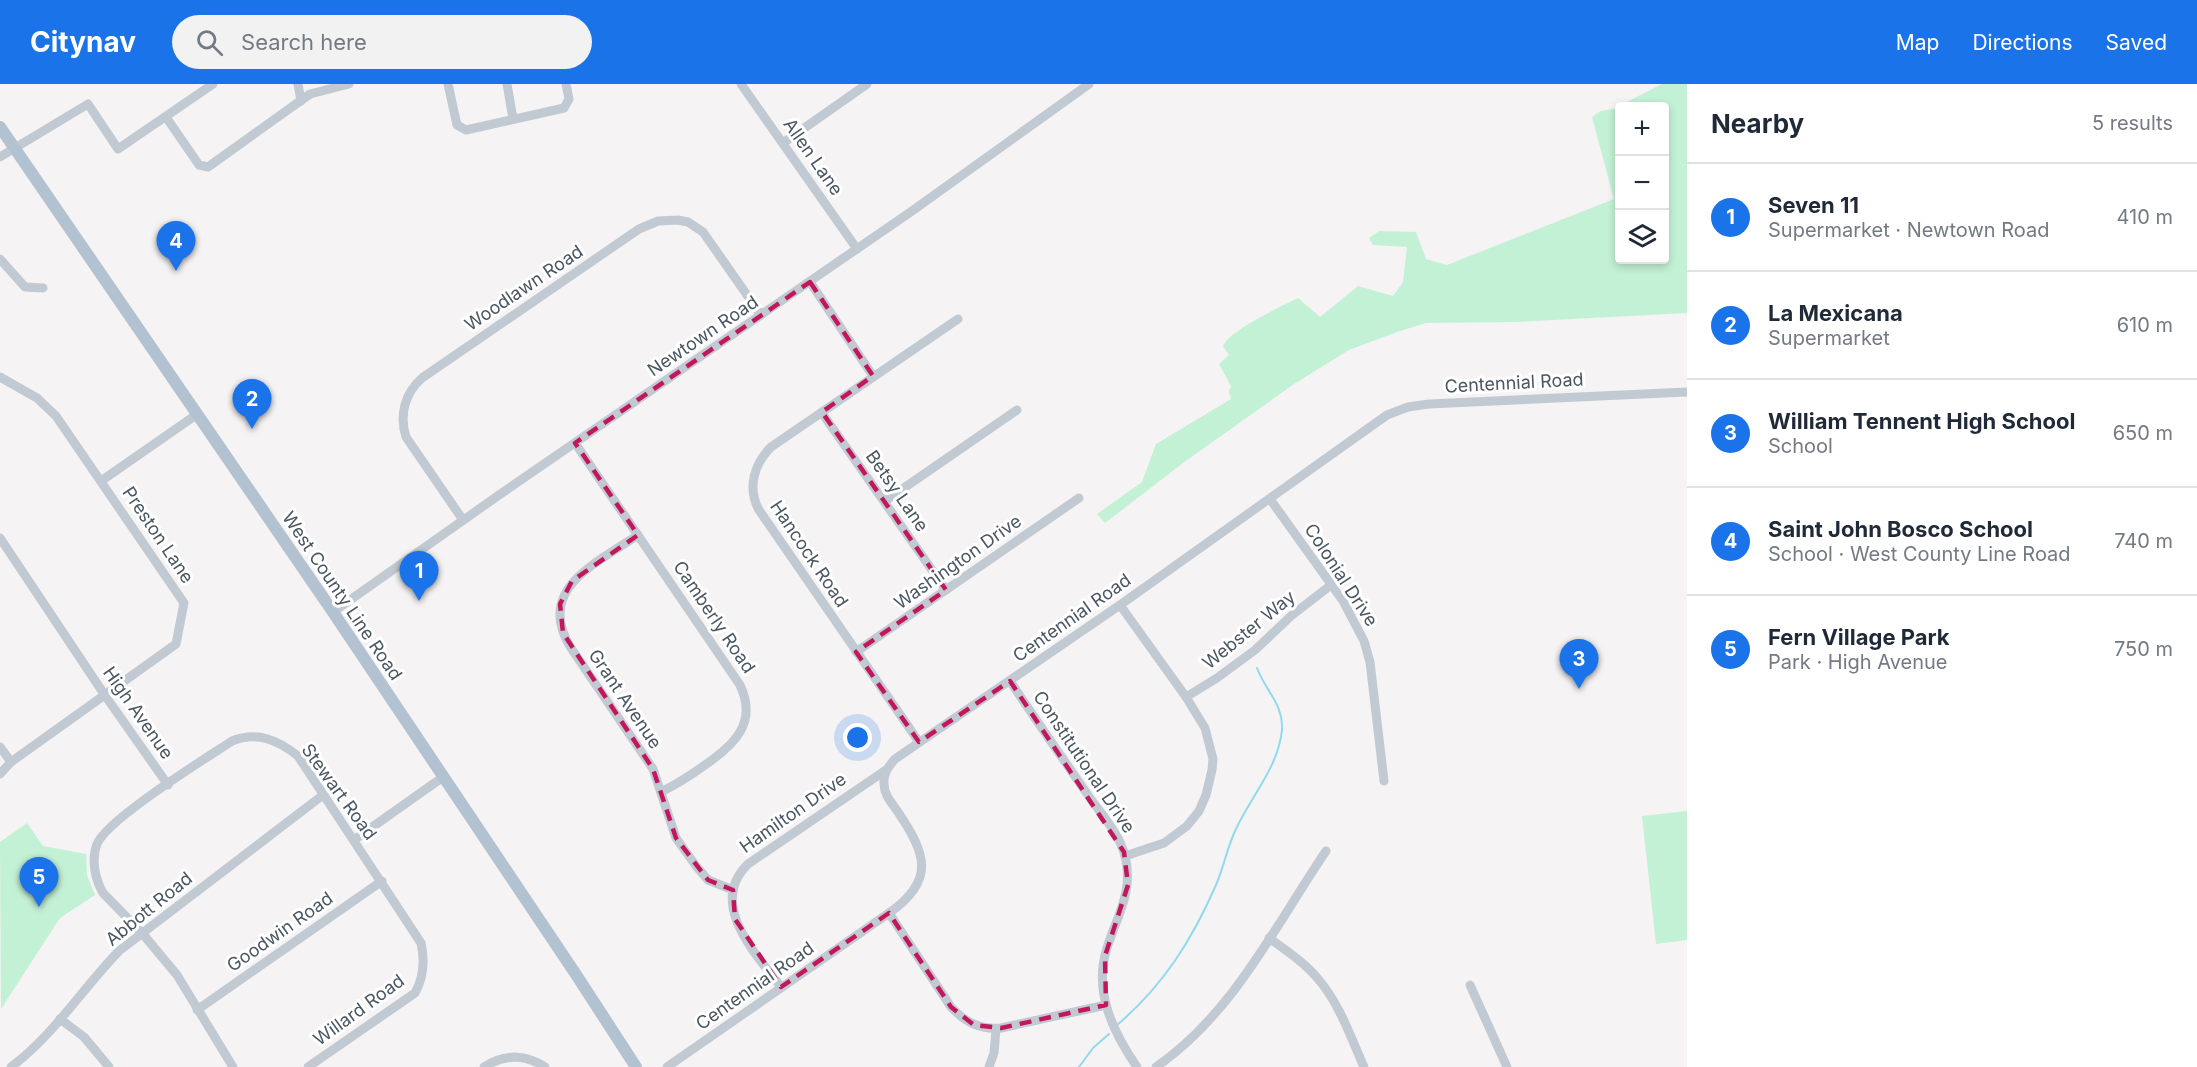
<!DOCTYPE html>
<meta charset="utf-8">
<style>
:root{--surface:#fff;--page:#f2f2f3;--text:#1f2937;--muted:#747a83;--line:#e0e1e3;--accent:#1a73e8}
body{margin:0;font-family:Inter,sans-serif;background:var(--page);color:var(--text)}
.controls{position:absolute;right:18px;top:18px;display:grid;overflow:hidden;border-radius:6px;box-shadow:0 3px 9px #0003}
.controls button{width:54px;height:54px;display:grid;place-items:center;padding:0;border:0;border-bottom:2px solid var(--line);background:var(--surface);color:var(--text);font:30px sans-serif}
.you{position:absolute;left:858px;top:654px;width:21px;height:21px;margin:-15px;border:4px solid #fff;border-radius:50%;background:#1a73e8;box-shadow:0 0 0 9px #1a73e833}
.badge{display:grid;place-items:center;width:39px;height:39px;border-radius:50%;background:var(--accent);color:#fff;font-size:20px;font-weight:700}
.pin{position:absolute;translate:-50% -50px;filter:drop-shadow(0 2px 3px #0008)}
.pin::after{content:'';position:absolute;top:32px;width:21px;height:18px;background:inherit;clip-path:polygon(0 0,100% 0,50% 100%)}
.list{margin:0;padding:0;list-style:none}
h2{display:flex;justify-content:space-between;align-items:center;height:78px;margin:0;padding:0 24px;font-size:26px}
h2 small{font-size:20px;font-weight:400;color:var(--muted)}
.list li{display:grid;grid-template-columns:39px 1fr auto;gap:18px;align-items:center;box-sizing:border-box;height:108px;padding:0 24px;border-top:2px solid var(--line)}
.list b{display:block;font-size:22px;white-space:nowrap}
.list p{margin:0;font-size:20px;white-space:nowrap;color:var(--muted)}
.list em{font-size:20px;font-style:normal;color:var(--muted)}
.icon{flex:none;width:33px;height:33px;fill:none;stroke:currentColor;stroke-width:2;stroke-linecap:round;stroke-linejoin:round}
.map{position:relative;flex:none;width:1687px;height:983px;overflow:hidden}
header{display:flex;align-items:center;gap:36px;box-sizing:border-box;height:84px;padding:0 30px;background:var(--accent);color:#fff}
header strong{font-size:28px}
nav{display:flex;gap:33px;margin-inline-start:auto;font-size:21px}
.search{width:420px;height:54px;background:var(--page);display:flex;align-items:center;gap:15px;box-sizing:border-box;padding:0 21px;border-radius:33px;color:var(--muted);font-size:22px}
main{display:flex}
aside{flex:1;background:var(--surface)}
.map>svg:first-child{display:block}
.green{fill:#c3f1d5;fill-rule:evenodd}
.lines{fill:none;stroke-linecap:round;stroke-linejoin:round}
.stream{stroke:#90daee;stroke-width:2}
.minor{stroke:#c1cad2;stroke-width:9}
.major{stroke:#b3c2d1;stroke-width:12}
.marked{fill:none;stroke:#c2185b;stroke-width:4.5;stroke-dasharray:12 8;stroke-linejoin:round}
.labels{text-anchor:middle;stroke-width:6;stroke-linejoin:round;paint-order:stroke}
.street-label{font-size:18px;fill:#4a5661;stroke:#fff}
</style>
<header>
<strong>Citynav</strong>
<div class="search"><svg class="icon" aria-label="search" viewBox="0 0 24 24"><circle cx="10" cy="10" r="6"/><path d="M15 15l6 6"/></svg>Search here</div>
<nav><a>Map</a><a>Directions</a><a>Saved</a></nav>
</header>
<main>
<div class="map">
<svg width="1687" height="983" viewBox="0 0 1687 983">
<rect width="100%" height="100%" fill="#f5f3f3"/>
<g class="green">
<path d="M1662,0h25v229l-171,9 -90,1 -29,9 -48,18 -55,34 -111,79 -78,60 -8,-9 45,-32 14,-38 75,-45 -2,-8 2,-5 -12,-22 10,-9 -6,-9c7,-16 57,-39 75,-48l22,19 38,-31 35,10 10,-14 4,-35 -34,-2 -4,-7 10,-7 37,1 10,27 21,6 167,-66 -22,-82 9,-6 12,-2zM1620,22h44v154h-44z"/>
<polygon points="1687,727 1687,856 1656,860 1642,732"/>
<polygon points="27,739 43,762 86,770 87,791 95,811 60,834 1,925 0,758"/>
</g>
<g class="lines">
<g class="stream">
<path d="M1117,941c46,-39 75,-85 99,-140 8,-18 11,-38 20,-56 15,-33 42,-61 46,-99 2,-25 -17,-40 -25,-62"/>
<polyline points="1079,983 1093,964 1109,950"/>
</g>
<g class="minor">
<polyline points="298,0 301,17"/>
<polyline points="448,0 457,41 466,46 564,24 569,15 566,0"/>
<polyline points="507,0 513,35"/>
<polyline points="741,0 857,165"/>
<polyline points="166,33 199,81 208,83 310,10 349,0"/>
<polyline points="783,59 867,0"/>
<polyline points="0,73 88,20 118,65 213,0"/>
<polyline points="0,175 25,203 43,204"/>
<polyline points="810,198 873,292"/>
<polyline points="0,293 37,314 56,332 184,519 176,560 11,678 0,690"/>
<polyline points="822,329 946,506"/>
<path d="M575,359l165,242c18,38 -6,60 -35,80 -14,10 -28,19 -44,27"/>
<polyline points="101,397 196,331"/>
<polyline points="1270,415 1343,517 1364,557 1370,578 1384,697"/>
<polyline points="885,417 1017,326"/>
<path d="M463,436l-57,-83c-7,-22 -1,-44 16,-59l217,-149 19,-8 20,-1 10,2 15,10 58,83"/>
<path d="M638,451c-41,28 -104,54 -67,113l82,121 23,69 20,28 12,14 25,10"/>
<polyline points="0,454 104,610 168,701"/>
<polyline points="1120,521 1186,613 1205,644 1213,675 1212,686 1206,711 1199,727 1187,742 1164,759 1125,772"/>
<polyline points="333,528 499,411 912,127 1089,0"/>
<polyline points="856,568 1079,414"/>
<path d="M1010,597c26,39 53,78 80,117 12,17 30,37 35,58 9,35 -8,60 -18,92 -14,43 6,84 30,119"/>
<polyline points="1186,613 1217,594 1255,566 1291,532 1331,501"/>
<path d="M919,658l-160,-232c-12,-22 -5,-46 12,-63l187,-128"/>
<polyline points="0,663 11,678"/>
<polyline points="354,756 443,693"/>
<path d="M889,829l62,94c14,15 29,23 50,21l105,-23"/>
<path d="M1269,854c18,13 36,25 50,42 21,25 32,58 45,87"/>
<polyline points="1470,901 1507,983"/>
<path d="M781,903c-25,-33 -74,-83 -33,-123l138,-94"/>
<polyline points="197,926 382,797"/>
<polyline points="60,935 84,953 109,983"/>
<path d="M11,983c43,-32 71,-78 108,-116l204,-156"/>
<path d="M233,983l-56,-92 -35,-42 -39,-40c-8,-14 -12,-33 -6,-49 10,-25 108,-85 135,-103 25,-10 46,-1 66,15l123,187c4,18 3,34 -6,50l-107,74"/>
<path d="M484,983c20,-13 41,-13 61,0"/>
<path d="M667,983l222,-154c47,-33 37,-59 9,-101 -6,-9 -14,-17 -14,-28 -1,-11 5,-18 11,-25l225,-154 267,-190 21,-8 21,-3 258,-12"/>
<polyline points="989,983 994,969 996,945"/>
<path d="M1156,983c77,-53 119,-141 170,-216"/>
</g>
<polyline class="major" points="0,43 333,528 577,892 636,983"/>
</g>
<path class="marked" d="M810,198l63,94 -51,36 124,178 -90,62 63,90 91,-61 114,171 4,33 -23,71 1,49 -105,23 -27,-3 -23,-18 -62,-94 -108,74 -46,-68 -2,-29 -25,-10 -32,-42 -23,-69 -90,-136 -3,-29 12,-23 66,-46 -63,-92z"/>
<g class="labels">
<g class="street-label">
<text transform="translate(813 73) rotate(55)" y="6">Allen Lane</text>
<text transform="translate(524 204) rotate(-34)" y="6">Woodlawn Road</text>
<text transform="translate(703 252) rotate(-34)" y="6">Newtown Road</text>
<text transform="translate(1514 299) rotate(-3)" y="6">Centennial Road</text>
<text transform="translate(897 407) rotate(55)" y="6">Betsy Lane</text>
<text transform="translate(158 451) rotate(56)" y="6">Preston Lane</text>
<text transform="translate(809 470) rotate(56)" y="6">Hancock Road</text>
<text transform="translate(958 478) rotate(-35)" y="6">Washington Drive</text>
<text transform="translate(1341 491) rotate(57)" y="6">Colonial Drive</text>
<text transform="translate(342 512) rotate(56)" y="6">West County Line Road</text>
<text transform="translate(714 533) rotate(56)" y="6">Camberly Road</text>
<text transform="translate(1072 534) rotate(-35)" y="6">Centennial Road</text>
<text transform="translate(1249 546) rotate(-39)" y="6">Webster Way</text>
<text transform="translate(625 615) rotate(56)" y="6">Grant Avenue</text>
<text transform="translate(138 629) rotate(55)" y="6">High Avenue</text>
<text transform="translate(1084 678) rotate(56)" y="6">Constitutional Drive</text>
<text transform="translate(339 708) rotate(54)" y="6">Stewart Road</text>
<text transform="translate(793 729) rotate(-35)" y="6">Hamilton Drive</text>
<text transform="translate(149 825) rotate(-39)" y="6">Abbott Road</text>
<text transform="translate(280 848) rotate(-35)" y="6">Goodwin Road</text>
<text transform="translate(755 902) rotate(-35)" y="6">Centennial Road</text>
<text transform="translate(359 926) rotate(-36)" y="6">Willard Road</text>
</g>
</g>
</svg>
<div class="controls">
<button>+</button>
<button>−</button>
<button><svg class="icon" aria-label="layers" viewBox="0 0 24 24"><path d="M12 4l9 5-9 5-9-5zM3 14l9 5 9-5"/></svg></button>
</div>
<div class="you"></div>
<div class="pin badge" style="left:419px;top:517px">1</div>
<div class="pin badge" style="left:252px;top:345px">2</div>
<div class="pin badge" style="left:1579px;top:605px">3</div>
<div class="pin badge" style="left:176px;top:187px">4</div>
<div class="pin badge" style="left:39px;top:823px">5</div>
</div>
<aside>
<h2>Nearby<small>5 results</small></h2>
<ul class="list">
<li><span class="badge">1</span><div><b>Seven 11</b><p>Supermarket · Newtown Road</p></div><em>410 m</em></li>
<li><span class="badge">2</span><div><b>La Mexicana</b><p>Supermarket</p></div><em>610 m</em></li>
<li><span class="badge">3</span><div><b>William Tennent High School</b><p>School</p></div><em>650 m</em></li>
<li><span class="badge">4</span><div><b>Saint John Bosco School</b><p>School · West County Line Road</p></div><em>740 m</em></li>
<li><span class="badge">5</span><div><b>Fern Village Park</b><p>Park · High Avenue</p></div><em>750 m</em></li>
</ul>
</aside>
</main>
